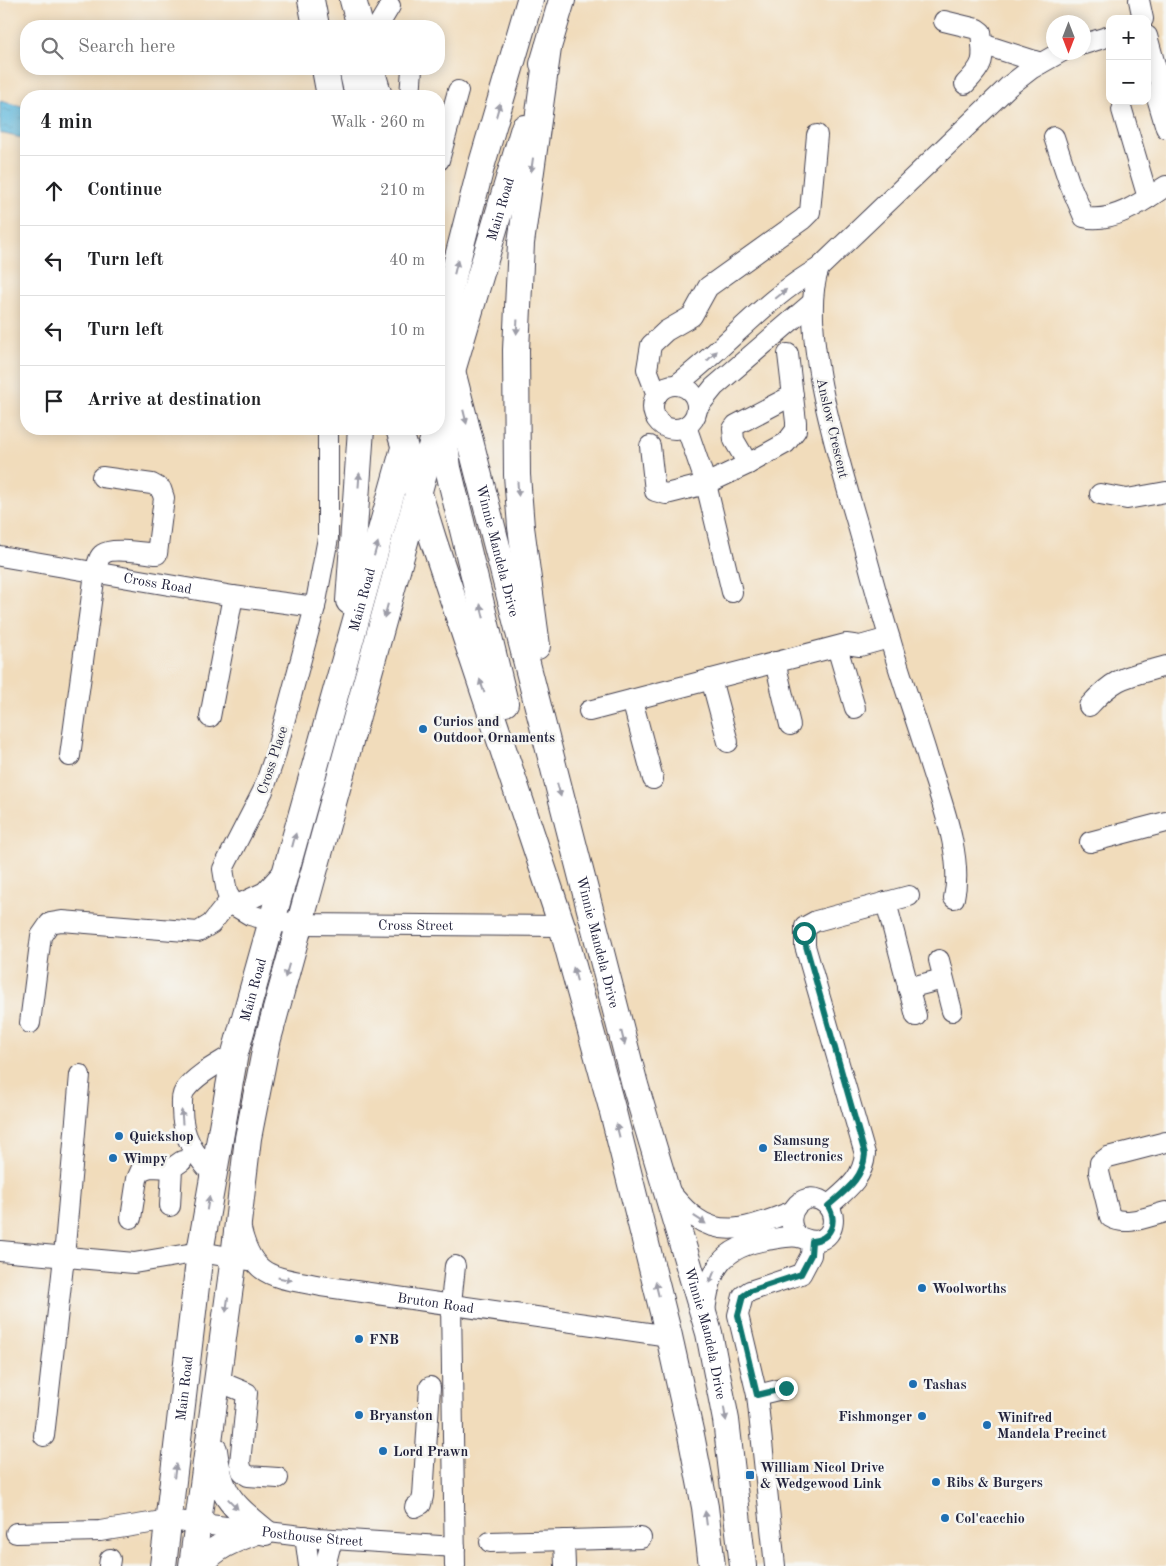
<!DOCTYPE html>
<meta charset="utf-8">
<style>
:root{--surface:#fff;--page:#f6f6f6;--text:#202124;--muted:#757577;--line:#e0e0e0}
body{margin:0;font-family:"Old Standard TT",serif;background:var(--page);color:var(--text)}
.controls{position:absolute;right:15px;top:15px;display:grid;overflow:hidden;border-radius:10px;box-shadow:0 2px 12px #0003}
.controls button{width:45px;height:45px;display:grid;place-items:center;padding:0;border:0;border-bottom:1px solid var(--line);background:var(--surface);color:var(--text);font:25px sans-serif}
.compass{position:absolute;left:1046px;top:15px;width:45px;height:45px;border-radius:50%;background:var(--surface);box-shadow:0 2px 12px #0003;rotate:180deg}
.stop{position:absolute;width:15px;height:15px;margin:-11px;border:4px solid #0f766e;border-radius:50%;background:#fff}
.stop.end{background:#0f766e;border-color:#fff;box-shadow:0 1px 5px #0008}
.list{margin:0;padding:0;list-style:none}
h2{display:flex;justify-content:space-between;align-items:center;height:65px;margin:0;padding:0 20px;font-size:21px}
h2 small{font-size:16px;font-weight:400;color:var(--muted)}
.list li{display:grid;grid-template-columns:32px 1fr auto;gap:15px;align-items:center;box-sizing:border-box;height:70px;padding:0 20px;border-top:1px solid var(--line)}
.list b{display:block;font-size:19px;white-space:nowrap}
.list em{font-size:16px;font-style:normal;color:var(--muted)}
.icon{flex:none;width:28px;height:28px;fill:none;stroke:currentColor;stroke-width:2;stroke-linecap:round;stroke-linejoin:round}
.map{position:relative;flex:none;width:1166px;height:1566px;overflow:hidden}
.search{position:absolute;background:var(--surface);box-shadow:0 2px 12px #0003;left:20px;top:20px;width:425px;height:55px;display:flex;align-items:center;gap:12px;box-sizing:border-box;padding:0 18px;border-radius:20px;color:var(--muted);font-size:19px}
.panel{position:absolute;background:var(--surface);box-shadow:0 2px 12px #0003;left:20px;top:90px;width:425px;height:345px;border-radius:20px}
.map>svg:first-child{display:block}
.water{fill:url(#water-ripples);stroke:#406d8c}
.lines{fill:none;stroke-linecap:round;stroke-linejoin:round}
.minor-casing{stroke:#413e4e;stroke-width:22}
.major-casing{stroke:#413e4e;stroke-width:28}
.minor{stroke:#fff;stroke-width:20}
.major{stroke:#fff;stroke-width:26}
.oneway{fill:#9c9ca7}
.route{stroke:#0f766e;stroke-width:6}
.poi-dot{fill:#1f6fb2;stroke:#f6f6f2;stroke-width:2}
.labels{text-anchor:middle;stroke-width:5;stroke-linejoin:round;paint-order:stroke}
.street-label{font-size:14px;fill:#22223b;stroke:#f6f6f2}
.poi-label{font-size:14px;font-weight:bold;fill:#22223b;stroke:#f6f6f2;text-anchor:start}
</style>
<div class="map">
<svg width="1166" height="1566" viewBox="0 0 1166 1566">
<defs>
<pattern id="water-ripples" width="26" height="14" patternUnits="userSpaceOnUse" patternTransform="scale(1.25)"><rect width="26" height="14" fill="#5eb8dc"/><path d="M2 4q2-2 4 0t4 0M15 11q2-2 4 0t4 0" fill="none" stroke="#4d95b4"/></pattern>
</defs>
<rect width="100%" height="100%" fill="#f6f6f2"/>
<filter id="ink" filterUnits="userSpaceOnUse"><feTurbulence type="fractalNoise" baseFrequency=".02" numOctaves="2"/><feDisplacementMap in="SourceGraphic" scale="10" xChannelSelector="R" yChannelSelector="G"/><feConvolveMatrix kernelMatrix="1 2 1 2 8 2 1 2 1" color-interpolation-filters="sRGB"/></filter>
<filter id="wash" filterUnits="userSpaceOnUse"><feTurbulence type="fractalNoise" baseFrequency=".0096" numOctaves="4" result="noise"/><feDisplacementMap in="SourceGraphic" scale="20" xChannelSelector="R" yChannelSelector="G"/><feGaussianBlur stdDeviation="1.12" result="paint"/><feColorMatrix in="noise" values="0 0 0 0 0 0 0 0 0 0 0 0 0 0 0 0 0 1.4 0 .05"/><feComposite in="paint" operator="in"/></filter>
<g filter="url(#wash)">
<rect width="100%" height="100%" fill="#f1dcbb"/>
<polygon class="water" points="0,101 26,107 26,139 0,133"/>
</g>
<g filter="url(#ink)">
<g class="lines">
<g class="minor-casing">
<g id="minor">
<polyline points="1139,0 1143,19"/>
<path d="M944,21l33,8 4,3c3,28 4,32 -16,52"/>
<polyline points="378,26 390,6"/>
<polyline points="1147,36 1166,105"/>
<polyline points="982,44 1041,63"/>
<polyline points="1084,44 1110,36"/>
<polyline points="1156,94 1166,128"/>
<polyline points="410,96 412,69"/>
<polyline points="1122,110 1148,198"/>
<path d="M1054,137l15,45 15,35c28,7 60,-16 82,-31"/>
<polyline points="439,160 458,91"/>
<path d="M676,385c49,-36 89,-87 143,-117"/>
<circle cx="675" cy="407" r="22"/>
<polyline points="657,395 647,369 651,345 666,331 692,316 708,287 803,219 810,212 817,135"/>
<polyline points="697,408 714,387 813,302"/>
<polyline points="686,426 706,484 732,592"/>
<path id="s1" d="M328,429v109l-13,69 -40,149 -12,35 -40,78 4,24 8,13 15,9 22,6 28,3 262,2"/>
<polyline points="650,446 655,491 666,494 706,484 748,464 786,443 796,430 796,422 788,354"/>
<polyline points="748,464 734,440 733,429 736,425 793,395"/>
<polyline points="1100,494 1127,499 1166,492"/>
<path id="s2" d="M0,556l233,40 82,11"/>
<polyline points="837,647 855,708"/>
<polyline points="775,662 790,725"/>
<polyline points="711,679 728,742"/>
<polyline points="632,700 653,779"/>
<path d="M1089,706c28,-31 38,-29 77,-40"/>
<polyline points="589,711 846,644 860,646 889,638"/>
<polyline points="210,717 233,596"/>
<path d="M70,756l25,-183c2,-6 3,-16 8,-19 9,-7 42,-1 54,0l7,-56 -3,-9 -9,-5 -50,-7"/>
<polyline points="1090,842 1166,822"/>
<path d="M954,898c10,-43 -15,-102 -27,-143 -12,-39 -26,-77 -37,-116 -12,-37 -21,-75 -32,-113 -18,-62 -61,-199 -39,-258l190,-182 22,-17 30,-17"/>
<polyline points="886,902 916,1016"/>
<polyline points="235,906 265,892 285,870"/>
<polyline points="939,960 952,1011"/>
<polyline points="908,988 943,979"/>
<polyline points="30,1023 41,936 50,923 62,921 198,932 211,924 230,900"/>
<path d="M1166,1142l-58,15 -8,6 -1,9 11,45c16,10 39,-1 56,-5"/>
<path d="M212,1174c-18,-21 -30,-37 -30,-65 0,-7 -1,-13 3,-19 12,-16 33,-26 50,-37"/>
<path d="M668,1190c8,9 17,21 28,28 30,22 65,5 97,-7"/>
<polyline points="170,1206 172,1168 182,1161"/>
<path d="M828,1206c18,-16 35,-27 37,-52l-60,-208v-19l11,-6 93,-25"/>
<polyline points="131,1218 137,1179 141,1170 151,1167 172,1168"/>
<path id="s3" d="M240,1225c12,55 33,51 81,61l348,50"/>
<polyline points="0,1251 134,1263 200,1252 248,1260"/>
<polyline points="455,1266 451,1303 455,1566"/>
<path d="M705,1313c4,-43 16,-66 62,-73 9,-1 22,-5 31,-3 8,1 12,6 22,3 14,-5 17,-24 7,-35 -20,-20 -49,8 -29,32"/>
<polyline points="217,1378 230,1386 247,1393 240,1463 242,1471 248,1476 278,1478"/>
<polyline points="757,1395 786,1388"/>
<polyline points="44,1436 64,1257 80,1075"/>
<polyline points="415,1507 421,1504 423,1496 430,1387"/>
<path id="s4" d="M16,1533l84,-2 69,-11 149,18 137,9"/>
<polyline points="305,1536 309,1566"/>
<polyline points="564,1540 565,1566"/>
<polyline points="490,1542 641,1538"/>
<polyline points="109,1566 110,1559"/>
<polyline points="325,1566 332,1539"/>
<polyline points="775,1566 757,1395 738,1315 743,1296 750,1291 801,1274 811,1255 812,1241"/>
</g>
</g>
<g class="major-casing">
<g id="major">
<polyline points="311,0 316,26"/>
<polyline points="353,0 360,26"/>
<polyline points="543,64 562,0"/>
<polyline points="325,69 330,96"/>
<polyline points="352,69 358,96"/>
<polyline points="371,69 379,96"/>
<path id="s5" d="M439,320l196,765 74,248 17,87 17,146"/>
<polyline points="439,331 481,167 530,0"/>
<polyline points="441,364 441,412 448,468 505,703"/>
<path id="s6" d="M452,371l72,-243"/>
<polyline points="399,429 433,539 562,926 612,1108 669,1336 691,1435 705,1507 712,1566"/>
<polyline points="349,601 361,429"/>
<polyline points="537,646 521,527 517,475 516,350 521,243 548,48"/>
<path d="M214,1450c6,46 17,54 51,82"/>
<path id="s7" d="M163,1566l37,-314 35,-199 169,-605"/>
<polyline points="192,1566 234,1257 248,1138 266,1046 436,429"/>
<path d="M200,1566c14,-20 35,-27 57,-35"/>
</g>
</g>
<use href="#minor" class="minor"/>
<use href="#major" class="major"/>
</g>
<defs><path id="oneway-solid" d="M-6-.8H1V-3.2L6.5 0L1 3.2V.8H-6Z" transform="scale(1.25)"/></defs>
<g class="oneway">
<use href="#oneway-solid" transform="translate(498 110) rotate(-74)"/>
<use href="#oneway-solid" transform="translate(532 165) rotate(98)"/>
<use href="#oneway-solid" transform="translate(456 267) rotate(-76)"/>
<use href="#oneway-solid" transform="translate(781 294) rotate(-40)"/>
<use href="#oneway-solid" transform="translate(517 327) rotate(93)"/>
<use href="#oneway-solid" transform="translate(712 356) rotate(-44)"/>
<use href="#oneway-solid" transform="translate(465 417) rotate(76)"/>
<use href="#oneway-solid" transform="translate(359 480) rotate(-86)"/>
<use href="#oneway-solid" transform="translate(518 489) rotate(86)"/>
<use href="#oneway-solid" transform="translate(376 549) rotate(-74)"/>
<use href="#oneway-solid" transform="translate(386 611) rotate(105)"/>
<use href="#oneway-solid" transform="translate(482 611) rotate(-104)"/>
<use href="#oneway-solid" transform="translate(482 686) rotate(-109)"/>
<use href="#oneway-solid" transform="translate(559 790) rotate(75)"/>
<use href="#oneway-solid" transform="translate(294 840) rotate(-75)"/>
<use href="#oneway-solid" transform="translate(287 971) rotate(106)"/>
<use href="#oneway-solid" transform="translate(575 974) rotate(-105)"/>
<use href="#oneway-solid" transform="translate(623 1038) rotate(76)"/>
<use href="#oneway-solid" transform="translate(182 1117) rotate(-94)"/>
<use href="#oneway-solid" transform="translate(618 1131) rotate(-104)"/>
<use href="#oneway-solid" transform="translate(208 1203) rotate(-81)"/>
<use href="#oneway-solid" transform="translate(700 1220) rotate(33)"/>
<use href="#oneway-solid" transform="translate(712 1277) rotate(112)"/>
<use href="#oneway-solid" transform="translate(285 1279) rotate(11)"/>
<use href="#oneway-solid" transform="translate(657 1289) rotate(-104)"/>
<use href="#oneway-solid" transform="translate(227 1305) rotate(98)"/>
<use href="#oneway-solid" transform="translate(725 1414) rotate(80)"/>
<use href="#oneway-solid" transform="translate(175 1471) rotate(-83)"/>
<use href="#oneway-solid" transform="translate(233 1504) rotate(46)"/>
<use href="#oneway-solid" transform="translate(706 1518) rotate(-97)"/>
</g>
</g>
<g class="lines" filter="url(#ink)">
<path class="route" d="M786,1388l-29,7 -19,-80 5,-19 7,-5 51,-17 10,-19 1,-14c19,-2 26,-19 16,-35 18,-16 35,-27 37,-52l-59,-208 -2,-13"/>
</g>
<g class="poi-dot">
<circle cx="423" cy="729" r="5"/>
<circle cx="119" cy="1136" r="5"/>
<circle cx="763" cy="1148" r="5"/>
<circle cx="113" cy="1158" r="5"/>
<circle cx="922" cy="1288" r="5"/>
<circle cx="359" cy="1339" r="5"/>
<circle cx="913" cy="1384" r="5"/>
<circle cx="359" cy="1415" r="5"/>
<circle cx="922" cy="1416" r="5"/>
<circle cx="987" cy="1425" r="5"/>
<circle cx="383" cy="1451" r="5"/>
<rect x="745" y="1470" width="10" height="10" rx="2.5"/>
<circle cx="936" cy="1482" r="5"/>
<circle cx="945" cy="1518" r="5"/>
</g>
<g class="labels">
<g class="street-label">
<text dy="5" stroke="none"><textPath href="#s6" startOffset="169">Main Road</textPath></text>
<text transform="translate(833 428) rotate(77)" y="5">Anslow Crescent</text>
<text dy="5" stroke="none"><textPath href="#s5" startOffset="238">Winnie Mandela Drive</textPath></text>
<text dy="5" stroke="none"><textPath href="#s2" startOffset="160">Cross Road</textPath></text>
<text dy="5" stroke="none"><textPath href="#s7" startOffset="989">Main Road</textPath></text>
<text transform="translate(272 760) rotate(-72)" y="5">Cross Place</text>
<text dy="5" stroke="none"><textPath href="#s1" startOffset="682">Cross Street</textPath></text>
<text dy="5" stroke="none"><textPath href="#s5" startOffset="642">Winnie Mandela Drive</textPath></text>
<text dy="5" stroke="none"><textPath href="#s7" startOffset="584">Main Road</textPath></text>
<text dy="5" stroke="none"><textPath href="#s3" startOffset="228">Bruton Road</textPath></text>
<text dy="5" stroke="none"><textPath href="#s5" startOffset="1048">Winnie Mandela Drive</textPath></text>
<text dy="5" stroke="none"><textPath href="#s7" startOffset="179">Main Road</textPath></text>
<text dy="5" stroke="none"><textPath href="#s4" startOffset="298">Posthouse Street</textPath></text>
</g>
<g class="poi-label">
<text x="433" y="726">Curios and<tspan x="433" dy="16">Outdoor Ornaments</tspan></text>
<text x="129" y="1141">Quickshop</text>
<text x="773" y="1145">Samsung<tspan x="773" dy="16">Electronics</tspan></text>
<text x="123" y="1163">Wimpy</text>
<text x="932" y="1293">Woolworths</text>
<text x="369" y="1344">FNB</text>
<text x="923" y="1389">Tashas</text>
<text x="369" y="1420">Bryanston</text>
<text x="912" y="1421" text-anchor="end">Fishmonger</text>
<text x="997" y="1422">Winifred<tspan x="997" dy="16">Mandela Precinct</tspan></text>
<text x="393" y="1456">Lord Prawn</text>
<text x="760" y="1472">William Nicol Drive<tspan x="760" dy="16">&amp; Wedgewood Link</tspan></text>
<text x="946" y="1487">Ribs &amp; Burgers</text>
<text x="955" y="1523">Col'cacchio</text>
</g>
</g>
</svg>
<div class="controls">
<button>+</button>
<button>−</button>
</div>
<svg class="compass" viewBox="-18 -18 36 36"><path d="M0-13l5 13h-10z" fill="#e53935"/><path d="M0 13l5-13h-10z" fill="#757577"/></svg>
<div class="stop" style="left:804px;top:933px"></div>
<div class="stop end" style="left:786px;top:1388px"></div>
<div class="search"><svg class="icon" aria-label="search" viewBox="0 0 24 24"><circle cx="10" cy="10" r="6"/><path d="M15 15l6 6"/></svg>Search here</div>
<section class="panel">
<h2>4 min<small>Walk · 260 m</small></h2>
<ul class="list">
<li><svg class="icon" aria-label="ahead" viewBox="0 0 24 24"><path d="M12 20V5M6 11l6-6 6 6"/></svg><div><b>Continue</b></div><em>210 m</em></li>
<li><svg class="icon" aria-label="left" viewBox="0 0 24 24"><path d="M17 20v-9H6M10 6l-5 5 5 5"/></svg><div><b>Turn left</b></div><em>40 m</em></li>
<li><svg class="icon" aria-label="left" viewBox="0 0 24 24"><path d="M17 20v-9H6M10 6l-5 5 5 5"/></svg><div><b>Turn left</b></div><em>10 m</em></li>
<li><svg class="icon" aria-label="arrive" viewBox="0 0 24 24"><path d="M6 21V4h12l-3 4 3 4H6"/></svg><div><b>Arrive at destination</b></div></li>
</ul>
</section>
</div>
